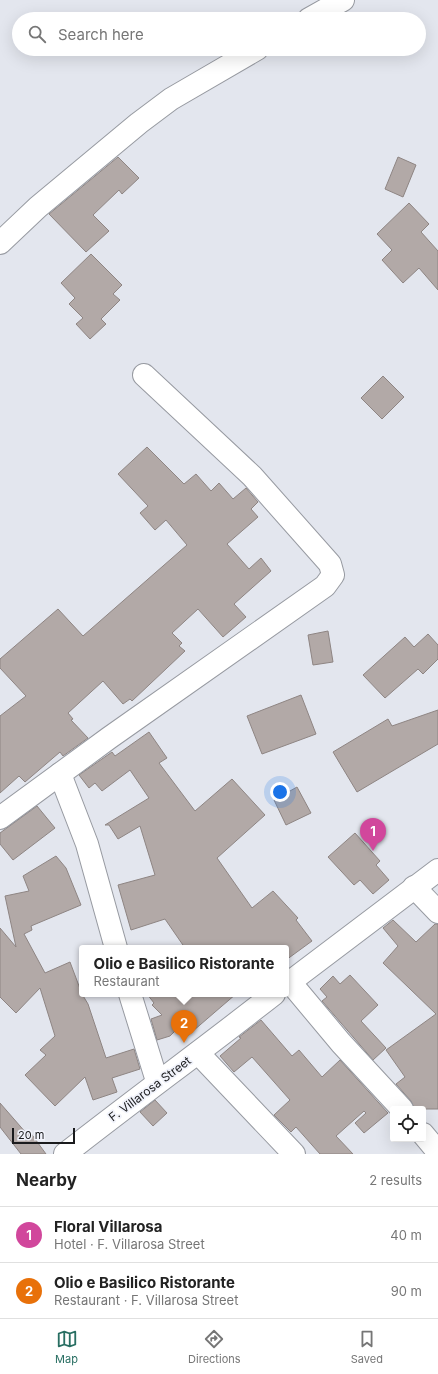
<!DOCTYPE html>
<meta charset="utf-8">
<style>
:root{--surface:#fff;--page:#f2f2f2;--text:#222;--muted:#767676;--line:#e0e0e0;--accent:#286e62}
body{margin:0;font-family:Inter,sans-serif;background:var(--page);color:var(--text)}
.controls{position:absolute;right:12px;bottom:12px;display:grid;overflow:hidden;border-radius:4px;box-shadow:0 4px 16px #0002}
.controls button{width:36px;height:36px;display:grid;place-items:center;padding:0;border:0;border-bottom:1px solid var(--line);background:var(--surface);color:var(--text);font:20px sans-serif}
.scale{position:absolute;left:12px;bottom:10px;width:63px;box-sizing:border-box;padding-left:4px;border:2px solid #1a1b1d;border-top:0;font-size:11px;line-height:14px;white-space:nowrap;color:#1a1b1d;-webkit-text-stroke:3px #f1f3fb;paint-order:stroke}
.you{position:absolute;left:280px;top:792px;width:14px;height:14px;margin:-10px;border:3px solid #fff;border-radius:50%;background:#1a73e8;box-shadow:0 0 0 6px #1a73e833}
.badge{display:grid;place-items:center;width:26px;height:26px;border-radius:50%;background:var(--accent);color:#fff;font-size:13px;font-weight:700}
.pin{position:absolute;translate:-50% -33px;filter:drop-shadow(0 1px 2px #0008)}
.pin::after{content:'';position:absolute;top:21px;width:14px;height:12px;background:inherit;clip-path:polygon(0 0,100% 0,50% 100%)}
.popup{position:absolute;left:79px;top:945px;width:210px;height:52px;box-sizing:border-box;display:grid;place-content:center;border-radius:4px;background:var(--surface);filter:drop-shadow(0 1px 3px #0005);font-size:13px;white-space:nowrap;color:var(--muted)}
.popup b{font-size:15px;color:var(--text)}
.popup::after{content:'';position:absolute;left:50%;top:100%;margin-left:-8px;border:8px solid transparent;border-top-color:var(--surface)}
.list{margin:0;padding:0;list-style:none}
h2{display:flex;justify-content:space-between;align-items:center;height:52px;margin:0;padding:0 16px;font-size:17px}
h2 small{font-size:13px;font-weight:400;color:var(--muted)}
.list li{display:grid;grid-template-columns:26px 1fr auto;gap:12px;align-items:center;box-sizing:border-box;height:56px;padding:0 16px;border-top:1px solid var(--line)}
.list b{display:block;font-size:15px;white-space:nowrap}
.list p{margin:0;font-size:13px;white-space:nowrap;color:var(--muted)}
.list em{font-size:13px;font-style:normal;color:var(--muted)}
.icon{flex:none;width:22px;height:22px;fill:none;stroke:currentColor;stroke-width:2;stroke-linecap:round;stroke-linejoin:round}
.map{position:relative;flex:none;width:438px;height:1154px;overflow:hidden}
.search{position:absolute;background:var(--surface);box-shadow:0 4px 16px #0002;left:12px;right:12px;top:12px;height:44px;display:flex;align-items:center;gap:10px;box-sizing:border-box;padding:0 14px;border-radius:22px;color:var(--muted);font-size:15px}
.sheet{height:164px;background:var(--surface)}
nav{display:flex;justify-content:space-around;align-items:center;box-sizing:border-box;height:56px;border-top:1px solid var(--line);background:var(--surface);font-size:11px;color:var(--muted)}
nav a{display:grid;justify-items:center;gap:2px}
nav .on{color:var(--accent)}
.map>svg:first-child{display:block}
.building{fill:#b2a9a7;stroke:#8e8583}
.lines{fill:none;stroke-linecap:round;stroke-linejoin:round}
.minor-casing{stroke:#979aa1;stroke-width:24}
.minor{stroke:#fff;stroke-width:22}
.labels{text-anchor:middle;stroke-width:3.5;stroke-linejoin:round;paint-order:stroke}
.street-label{font-size:12px;fill:#1a1b1d;stroke:#f1f3fb}
</style>
<div class="map">
<svg width="438" height="1154" viewBox="0 0 438 1154">
<rect width="100%" height="100%" fill="#e3e6ee"/>
<g class="building">
<polygon points="118,157 139,178 122,194 119,190 93,215 109,231 86,252 49,214"/>
<polygon points="398,157 416,165 403,197 385,189"/>
<polygon points="409,203 429,224 421,232 438,251 438,290 419,268 403,283 382,260 392,250 377,234"/>
<polygon points="91,254 122,285 113,294 120,300 101,319 106,324 90,339 76,324 83,318 69,304 75,298 61,283"/>
<polygon points="383,376 404,397 382,419 361,398"/>
<polygon points="147,447 184,484 196,474 211,491 219,483 233,499 246,488 258,502 251,509 258,517 227,544 249,569 261,558 271,571 234,604 246,617 223,637 198,609 172,633 182,643 179,646 185,651 132,701 130,699 123,704 103,681 68,713 73,719 71,720 88,738 63,756 60,752 25,782 19,776 0,793 0,716 26,696 0,668 0,659 58,609 83,636 187,545 166,520 155,530 140,513 148,506 118,474"/>
<polygon points="328,631 333,662 313,665 308,635"/>
<polygon points="428,634 438,645 438,659 423,674 418,669 385,698 363,675 405,637 414,647"/>
<polygon points="301,695 316,734 262,754 247,716"/>
<polygon points="438,710 438,744 357,792 333,752 388,719 392,726"/>
<polygon points="149,732 167,758 159,763 195,811 232,779 265,815 217,858 252,908 273,891 298,918 296,920 312,941 286,960 286,948 185,948 165,919 131,930 118,885 155,875 140,826 118,839 109,825 105,825 149,798 130,770 102,791 95,783 89,788 79,775 112,752 115,756"/>
<polygon points="297,787 311,813 286,825 274,800"/>
<polygon points="37,806 55,828 13,860 0,844 0,833"/>
<polygon points="355,833 380,861 376,865 389,880 373,894 360,880 354,885 328,857"/>
<polygon points="56,856 66,868 81,905 31,926 32,930 24,934 45,973 70,962 82,994 88,1004 106,1058 134,1049 140,1069 112,1078 117,1092 93,1100 85,1077 55,1106 25,1075 46,1055 40,1050 55,1036 40,988 16,1013 0,997 0,928 16,947 5,896 29,891 23,876"/>
<polygon points="393,920 416,942 435,924 438,924 438,1109 414,1109 411,1101 396,1084 405,1077 386,1050 436,1014 383,963 398,946 383,928"/>
<polygon points="350,975 378,1005 361,1021 386,1048 373,1060 322,1001 327,997 320,989 333,976 340,984"/>
<polygon points="147,994 236,994 186,1037 178,1028 170,1036 157,1040 151,1019 162,1015 152,1005 154,1003"/>
<polygon points="261,1020 292,1056 299,1050 322,1077 340,1060 388,1113 364,1133 355,1123 366,1113 364,1111 336,1136 353,1154 320,1154 296,1127 291,1132 274,1115 290,1100 252,1057 234,1072 220,1056 241,1038 239,1037"/>
<polygon points="155,1100 167,1113 153,1126 140,1112"/>
<polygon points="0,1103 27,1134 30,1132 46,1154 21,1154 0,1127"/>
</g>
<g class="lines">
<g class="minor-casing">
<g id="minor">
<polyline points="309,19 343,0"/>
<polyline points="0,243 38,207 139,123 171,99 257,49"/>
<polyline points="60,774 87,844 116,948"/>
<polyline points="0,818 109,738 325,586 333,575 330,564 252,476 144,375"/>
<polyline points="414,887 438,912"/>
<polyline points="290,982 341,1043 402,1109"/>
<polyline points="286,985 438,870"/>
<polyline points="130,994 157,1081"/>
<polyline points="198,1053 294,1154"/>
<polyline points="423,1134 438,1152"/>
<path d="M65,1154c69,-54 140,-106 209,-160"/>
</g>
</g>
<use href="#minor" class="minor"/>
</g>
<g class="labels">
<g class="street-label">
<text transform="translate(150 1089) rotate(-37)" y="4">F. Villarosa Street</text>
</g>
</g>
</svg>
<div class="controls">
<button><svg class="icon" aria-label="locate" viewBox="0 0 24 24"><circle cx="12" cy="12" r="6"/><path d="M12 2v4M12 18v4M2 12h4M18 12h4"/></svg></button>
</div>
<div class="scale">20 m</div>
<div class="you"></div>
<div class="pin badge" style="left:373px;top:851px;background:#d1479c">1</div>
<div class="pin badge" style="left:184px;top:1043px;background:#e8710a">2</div>
<div class="popup"><b>Olio e Basilico Ristorante</b>Restaurant</div>
<div class="search"><svg class="icon" aria-label="search" viewBox="0 0 24 24"><circle cx="10" cy="10" r="6"/><path d="M15 15l6 6"/></svg>Search here</div>
</div>
<section class="sheet">
<h2>Nearby<small>2 results</small></h2>
<ul class="list">
<li><span class="badge" style="background:#d1479c">1</span><div><b>Floral Villarosa</b><p>Hotel · F. Villarosa Street</p></div><em>40 m</em></li>
<li><span class="badge" style="background:#e8710a">2</span><div><b>Olio e Basilico Ristorante</b><p>Restaurant · F. Villarosa Street</p></div><em>90 m</em></li>
</ul>
</section>
<nav>
<a class="on"><svg class="icon" aria-label="map" viewBox="0 0 24 24"><path d="M3 6l6-2 6 2 6-2v14l-6 2-6-2-6 2zM9 4v14M15 6v14"/></svg>Map</a>
<a><svg class="icon" aria-label="directions" viewBox="0 0 24 24"><path d="M12 3l9 9-9 9-9-9zM9 14v-3h6M13 9l2 2-2 2"/></svg>Directions</a>
<a><svg class="icon" aria-label="saved" viewBox="0 0 24 24"><path d="M7 4h10v16l-5-4-5 4z"/></svg>Saved</a>
</nav>
